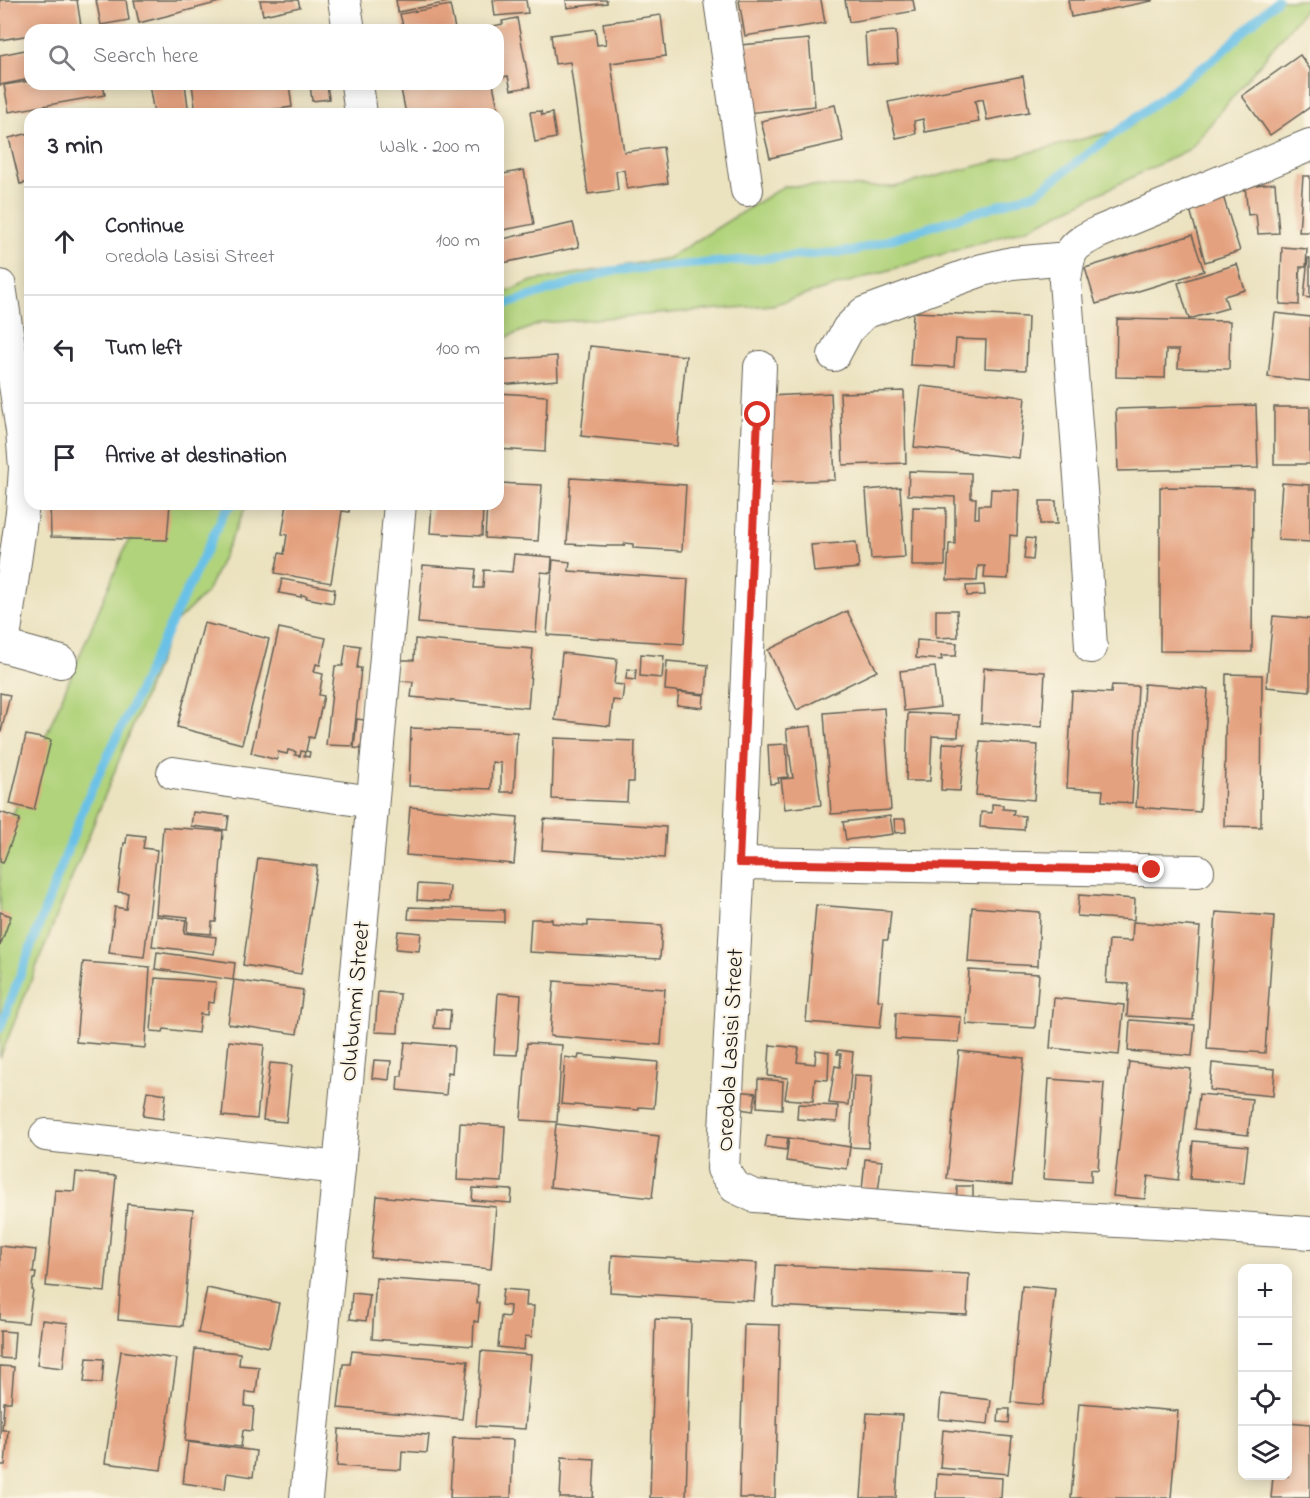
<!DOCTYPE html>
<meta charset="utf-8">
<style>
:root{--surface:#fff;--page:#f7f7f7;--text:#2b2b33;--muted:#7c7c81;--line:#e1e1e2}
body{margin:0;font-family:"Indie Flower",sans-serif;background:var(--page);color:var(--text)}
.controls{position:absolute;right:18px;bottom:18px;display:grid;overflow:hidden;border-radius:12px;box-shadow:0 3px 15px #0003}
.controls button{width:54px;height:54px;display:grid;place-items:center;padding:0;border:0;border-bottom:2px solid var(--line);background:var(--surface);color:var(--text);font:30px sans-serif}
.stop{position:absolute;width:18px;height:18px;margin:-14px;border:4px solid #d93025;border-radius:50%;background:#fff}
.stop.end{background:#d93025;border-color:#fff;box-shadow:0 2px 6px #0008}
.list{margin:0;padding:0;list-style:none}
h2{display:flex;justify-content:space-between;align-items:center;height:78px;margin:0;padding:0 24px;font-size:26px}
h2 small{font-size:20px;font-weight:400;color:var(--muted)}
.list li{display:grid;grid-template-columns:39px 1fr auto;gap:18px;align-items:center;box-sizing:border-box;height:108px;padding:0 24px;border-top:2px solid var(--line)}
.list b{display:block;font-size:22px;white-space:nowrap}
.list p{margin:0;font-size:20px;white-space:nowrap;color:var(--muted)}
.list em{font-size:20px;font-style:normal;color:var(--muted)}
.icon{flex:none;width:33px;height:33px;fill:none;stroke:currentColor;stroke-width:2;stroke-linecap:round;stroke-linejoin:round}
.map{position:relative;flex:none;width:1310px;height:1498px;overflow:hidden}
.search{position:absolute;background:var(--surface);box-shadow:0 3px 15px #0003;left:24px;top:24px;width:480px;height:66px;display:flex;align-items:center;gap:15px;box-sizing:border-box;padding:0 21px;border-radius:18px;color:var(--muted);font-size:22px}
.panel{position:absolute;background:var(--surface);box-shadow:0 3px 15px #0003;left:24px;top:108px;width:480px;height:402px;border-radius:18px}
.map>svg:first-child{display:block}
.green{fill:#b1d37b;stroke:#66784c;stroke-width:1.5}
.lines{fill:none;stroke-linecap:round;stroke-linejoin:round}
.stream{stroke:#6ac1e7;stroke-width:9}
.building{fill:#e4a17f}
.street-casing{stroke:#646155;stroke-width:34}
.street{stroke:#fff;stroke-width:32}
.route{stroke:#d93025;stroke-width:8}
.labels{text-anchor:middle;stroke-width:4.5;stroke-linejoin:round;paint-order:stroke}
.street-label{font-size:24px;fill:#1c1c1c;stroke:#fcf5e5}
</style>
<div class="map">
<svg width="1310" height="1498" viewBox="0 0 1310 1498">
<rect width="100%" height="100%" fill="#fcf5e5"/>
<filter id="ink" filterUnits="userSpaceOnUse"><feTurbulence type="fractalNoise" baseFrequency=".0167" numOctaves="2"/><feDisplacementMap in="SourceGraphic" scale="12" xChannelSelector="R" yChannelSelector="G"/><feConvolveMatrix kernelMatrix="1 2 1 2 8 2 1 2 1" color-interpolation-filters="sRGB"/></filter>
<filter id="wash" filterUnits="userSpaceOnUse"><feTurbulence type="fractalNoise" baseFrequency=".008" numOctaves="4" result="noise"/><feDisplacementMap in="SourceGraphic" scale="24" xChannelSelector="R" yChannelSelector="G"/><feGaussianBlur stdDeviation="1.35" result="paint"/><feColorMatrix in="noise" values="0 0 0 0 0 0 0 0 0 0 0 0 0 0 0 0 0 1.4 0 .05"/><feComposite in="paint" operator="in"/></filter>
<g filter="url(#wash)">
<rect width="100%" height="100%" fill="#ebe2c0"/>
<g class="green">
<polygon points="1279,0 1310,0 1310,3 1190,149 1027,229 772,305 541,323 498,341 498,296 532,281 669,258 784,186 894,187 1130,127"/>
<polygon points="163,504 247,504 207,592 173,625 0,1058 0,845 127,543"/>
</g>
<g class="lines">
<g class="stream">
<polyline points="498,307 610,271 854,251 1036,193 1220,54 1277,0"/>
<polyline points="0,1028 87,799 224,513 232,504"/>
</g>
</g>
<g id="blocks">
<g class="building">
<polygon points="0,0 77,0 81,26 58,30 30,30 30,35 0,40"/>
<polygon points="96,0 126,0 129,20 101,25"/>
<polygon points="134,0 224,0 224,1 139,23"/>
<polygon points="260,0 298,0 300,7 263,15"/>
<polygon points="396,0 454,0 454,1 398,12"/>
<polygon points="493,0 526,0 528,13 495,16"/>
<polygon points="566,0 607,0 607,3 567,8"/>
<polygon points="739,0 821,0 825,23 745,36"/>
<polygon points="845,0 913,0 915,11 849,22"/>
<polygon points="1068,0 1152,0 1152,1 1071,17"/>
<polygon points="450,5 455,29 404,30 400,14"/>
<polygon points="661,15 666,56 611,63 624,152 663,147 668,183 627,189 624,170 616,171 618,190 588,194 570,62 555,64 551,35 595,29 597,45 606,44 603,23"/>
<polygon points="517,18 530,87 511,90 508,76 498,78 498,30 484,30 484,28 503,24 502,21"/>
<polygon points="896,31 898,63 867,65 865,33"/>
<polygon points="809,39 815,106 746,113 740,45"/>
<polygon points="30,49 30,79 0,85 0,55"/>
<polygon points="1300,55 1310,69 1310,107 1270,135 1242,96"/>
<polygon points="1023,76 1029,112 987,120 983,99 975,101 979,122 925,132 923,119 914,121 916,134 896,138 888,102"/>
<polygon points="30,81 30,84 103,84 105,95 9,112 4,85"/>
<polygon points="149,84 185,84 189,114 154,114"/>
<polygon points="192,84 289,84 292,107 241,114 196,114"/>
<polygon points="310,84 327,84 329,99 312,101"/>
<polygon points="400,84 493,84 501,122 498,123 498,114 406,114"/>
<polygon points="835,105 843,141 770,158 761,121"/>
<polygon points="541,111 542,115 552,113 556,138 535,142 530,112"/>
<polygon points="30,133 30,182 20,184 9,138"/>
<polygon points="524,170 534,224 498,231 498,175"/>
<polygon points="1303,176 1310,176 1310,232 1299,232"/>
<polygon points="1275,183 1279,233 1258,234 1256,214 1248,215 1245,186"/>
<polygon points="1223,196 1240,251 1205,262 1189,206"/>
<polygon points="573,223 579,247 498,264 498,240"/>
<polygon points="1192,235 1204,271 1096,304 1085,268"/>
<polygon points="1282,247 1307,249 1306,267 1300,267 1299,305 1280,304"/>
<polygon points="1308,258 1310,258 1310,298 1304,297"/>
<polygon points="1237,264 1245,290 1224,296 1228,308 1189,319 1178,283"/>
<polygon points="913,312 1028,317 1026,370 985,368 986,340 956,339 954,367 910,365"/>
<polygon points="1275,313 1310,317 1310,381 1268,377"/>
<polygon points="1117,319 1230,321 1229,369 1178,368 1179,350 1166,350 1165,378 1116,377"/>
<polygon points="590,346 686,356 677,446 581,436"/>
<polygon points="557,356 558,380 498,385 498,360"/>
<polygon points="921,386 1025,397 1019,458 914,447"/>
<polygon points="904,391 906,463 843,465 840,393"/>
<polygon points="498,393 547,396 545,452 498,449"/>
<polygon points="831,393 835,480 772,482 768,396"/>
<polygon points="1256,405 1258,468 1118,471 1116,409"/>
<rect x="1274" y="407" width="36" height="57"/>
<polygon points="909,471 971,473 971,498 976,498 975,518 979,518 979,505 990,505 991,489 1019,490 1017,536 1010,535 1008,579 984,578 985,566 978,566 977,581 947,580 949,544 955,544 955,497 908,495"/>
<polygon points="571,478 686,485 682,551 633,548 633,544 625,543 624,546 606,546 567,544"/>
<polygon points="498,483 542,485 538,541 485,538 487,504 498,504"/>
<polygon points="1282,483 1310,485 1310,542 1278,540"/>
<polygon points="900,487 905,557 871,559 866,490"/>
<polygon points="1160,487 1253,488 1252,652 1160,651"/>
<polygon points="1040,501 1056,501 1057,524 1040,524"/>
<polygon points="50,504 170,504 167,540 51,537"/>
<polygon points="287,504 350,504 349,512 342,511 331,583 275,573 279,553 284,554 287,535 282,534"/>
<polygon points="432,504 483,504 482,536 430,533"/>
<polygon points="913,507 946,508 945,566 912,566"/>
<polygon points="1026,538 1035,539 1033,560 1024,559"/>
<polygon points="856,542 859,568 814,572 811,545"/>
<polygon points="514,554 552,557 551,573 541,572 536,632 418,623 423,565 476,569 474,588 483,588 484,570 512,572"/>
<polygon points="553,560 570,562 569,571 688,579 684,644 547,635"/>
<polygon points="282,579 335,589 333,603 306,598 307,596 301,595 301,597 279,593"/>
<polygon points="984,585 985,595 967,596 966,586"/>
<polygon points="936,610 957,610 958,637 936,638"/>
<polygon points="847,611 877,671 797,710 768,650"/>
<polygon points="1273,616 1310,619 1310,691 1266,687"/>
<polygon points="204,623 269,639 242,744 177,727"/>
<polygon points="279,628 326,638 320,665 316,664 314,672 323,674 319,695 324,696 314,738 309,737 306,751 310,752 309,757 304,756 305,752 301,751 300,756 295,755 296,752 288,750 287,754 278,752 277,760 251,753"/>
<polygon points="415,639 533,649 528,708 411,697 413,682 399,681 401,660 414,660"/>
<polygon points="917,640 957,643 956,656 941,656 942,660 916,658"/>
<polygon points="346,644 360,646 357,668 361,668 353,746 326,745 335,666 343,666"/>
<polygon points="562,653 617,659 614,684 624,685 622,701 613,700 610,726 555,720"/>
<polygon points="641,654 664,656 662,678 640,676"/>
<polygon points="667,661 708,665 706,694 665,690"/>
<polygon points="935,667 940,707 904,711 900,671"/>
<polygon points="984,668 1045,672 1042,727 981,723"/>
<polygon points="627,669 636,670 635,680 626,679"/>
<polygon points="1226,674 1262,675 1261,827 1224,826"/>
<polygon points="1144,684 1208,689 1200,812 1136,807"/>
<polygon points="1112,685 1138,686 1132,803 1102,801 1103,790 1067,788 1072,691 1111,693"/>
<polygon points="679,692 704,695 703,708 677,705"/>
<polygon points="0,693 10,695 1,732 0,732"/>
<polygon points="884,708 891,810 831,814 824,713"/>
<polygon points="908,713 959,715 958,737 932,736 930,781 906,781"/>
<polygon points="357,719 364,720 361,749 354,748"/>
<polygon points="811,726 821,805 785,809 781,779 793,778 786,729"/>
<polygon points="411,728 517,732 514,792 501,792 501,763 492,762 491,789 409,786"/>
<polygon points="26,735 51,740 34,810 10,804"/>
<polygon points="554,738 635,741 634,782 628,782 627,802 552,799"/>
<polygon points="980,741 1038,745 1034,800 976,795"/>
<polygon points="943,743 965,744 960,791 941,790"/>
<polygon points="786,744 788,777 778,778 779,783 770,784 768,745"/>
<polygon points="992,804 1003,805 1003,809 1014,810 1013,815 1025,816 1024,830 980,827 981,812 992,813"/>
<polygon points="410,807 518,817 514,864 406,855"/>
<polygon points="0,812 20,819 3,863 0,862"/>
<polygon points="193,812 229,816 227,830 191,826"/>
<polygon points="890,816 893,834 846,840 843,822"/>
<polygon points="544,819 666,827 664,858 542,850"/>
<polygon points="894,819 905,819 906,832 895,833"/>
<polygon points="163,827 223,831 216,922 212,922 211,934 187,932 188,917 156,914"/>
<polygon points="127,834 145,836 143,848 157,850 144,957 109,953 115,907 126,909 128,893 118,892 124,843 126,843"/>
<polygon points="258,858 317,866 301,974 243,965"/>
<polygon points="418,884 450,886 449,902 417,900"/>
<polygon points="1079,895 1135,899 1134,920 1077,916"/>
<polygon points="816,905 891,911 888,940 883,940 878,1000 883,1001 880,1028 806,1022"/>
<polygon points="409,907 504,910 504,922 408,919"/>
<polygon points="972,907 1040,912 1038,966 968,962"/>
<polygon points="0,912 11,916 0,946"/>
<polygon points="1216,912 1274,916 1265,1053 1207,1049"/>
<polygon points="156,916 186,920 184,933 216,937 214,954 152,946"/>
<polygon points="531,919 552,919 552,923 588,926 588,921 662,925 660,959 529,952"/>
<polygon points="1133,922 1200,927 1193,1020 1127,1016 1129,984 1106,983 1109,940 1132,941"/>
<polygon points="398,931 421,933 419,951 396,949"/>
<polygon points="157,952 235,963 233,980 155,969"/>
<polygon points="83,962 150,967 145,1048 76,1042"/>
<polygon points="969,970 1039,974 1035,1028 966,1024"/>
<polygon points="155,978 216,982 214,1003 208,1002 207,1015 200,1014 198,1033 164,1029 163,1032 151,1031"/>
<polygon points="234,980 303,990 297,1034 228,1024"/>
<polygon points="554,981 665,989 661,1045 550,1036"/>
<polygon points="378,992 400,994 398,1033 375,1032"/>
<polygon points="498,993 521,995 517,1055 494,1054"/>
<polygon points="1054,998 1124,1005 1119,1055 1050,1048"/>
<polygon points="436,1009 451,1010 449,1029 434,1028"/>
<polygon points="896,1013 961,1017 959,1042 895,1039"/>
<polygon points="1130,1020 1195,1025 1192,1056 1128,1051"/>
<polygon points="229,1041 264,1045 257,1119 222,1116"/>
<polygon points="405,1042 454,1046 452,1073 448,1072 446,1095 397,1090 398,1076 402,1076"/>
<polygon points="527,1043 562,1045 557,1122 521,1120"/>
<polygon points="770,1045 799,1048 797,1062 815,1064 816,1050 829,1052 828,1080 815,1079 813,1101 785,1099 788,1078 768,1076"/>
<polygon points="838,1050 853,1052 848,1105 829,1103 835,1066 840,1067 841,1054 837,1054"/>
<polygon points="959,1051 1024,1058 1012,1185 947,1179"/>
<polygon points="579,1055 658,1062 654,1108 639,1107 639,1110 561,1104 565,1057 578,1059"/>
<polygon points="374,1060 391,1061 389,1080 372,1078"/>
<polygon points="1129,1062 1191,1069 1178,1180 1148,1176 1145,1199 1113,1196"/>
<polygon points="270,1063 292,1065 286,1122 263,1120"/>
<polygon points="1212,1063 1275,1069 1273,1096 1210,1090"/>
<polygon points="854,1075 872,1076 868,1148 850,1147"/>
<polygon points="758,1079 783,1081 782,1109 757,1107"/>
<polygon points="1049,1079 1104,1083 1098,1170 1091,1169 1091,1182 1043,1179"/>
<polygon points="147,1091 166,1094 163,1119 143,1116"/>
<polygon points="736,1091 756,1093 753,1111 733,1108"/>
<polygon points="1199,1094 1252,1099 1248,1135 1195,1129"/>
<polygon points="798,1104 838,1106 837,1122 797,1119"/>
<polygon points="460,1123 505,1126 502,1182 457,1180"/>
<polygon points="556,1124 659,1136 652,1198 550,1187"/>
<polygon points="767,1136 788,1138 786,1150 765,1147"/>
<polygon points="789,1138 850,1147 847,1169 786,1161"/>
<polygon points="1193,1141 1248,1146 1244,1183 1190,1179"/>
<polygon points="865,1159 882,1161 878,1192 862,1190"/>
<polygon points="76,1172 116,1176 105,1292 46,1286 55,1190 74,1191"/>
<polygon points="957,1186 973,1186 973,1208 956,1209"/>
<polygon points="473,1188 512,1190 511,1203 472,1200"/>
<polygon points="377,1196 496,1207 491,1269 371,1258"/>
<polygon points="127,1204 193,1210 183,1326 118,1320"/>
<polygon points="0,1246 36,1250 33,1273 36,1273 35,1279 33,1279 32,1290 33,1290 28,1323 0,1320"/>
<polygon points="612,1255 757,1263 754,1301 610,1292"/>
<polygon points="775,1265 969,1274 967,1315 773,1306"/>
<polygon points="376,1278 478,1285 477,1303 480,1303 478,1322 474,1321 473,1346 372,1339"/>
<polygon points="1022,1286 1055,1289 1043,1405 1011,1402"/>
<polygon points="207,1288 279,1303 269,1347 198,1333"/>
<polygon points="503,1289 527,1291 526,1306 534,1306 532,1337 525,1336 524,1350 498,1347 501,1316 509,1317 510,1306 501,1305"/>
<polygon points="352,1293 370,1295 366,1321 350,1319"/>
<polygon points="655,1319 691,1320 686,1498 650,1498"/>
<polygon points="42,1320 68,1323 63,1368 37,1365"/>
<polygon points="744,1324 780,1325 775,1498 739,1498"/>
<polygon points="0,1331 15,1332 13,1359 0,1358"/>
<polygon points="195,1349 240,1353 239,1365 259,1367 256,1393 246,1392 245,1406 254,1407 252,1431 243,1430 241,1447 185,1441"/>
<polygon points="121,1351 177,1359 161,1470 105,1463"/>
<polygon points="352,1351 468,1361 462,1419 338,1408 343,1364 350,1364"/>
<polygon points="481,1351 531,1355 525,1429 476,1426"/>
<polygon points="87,1358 104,1359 102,1383 84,1382"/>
<polygon points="0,1366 14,1367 11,1402 4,1402 2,1430 8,1430 5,1465 0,1465"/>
<polygon points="941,1394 991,1400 988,1424 939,1419"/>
<polygon points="1079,1403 1178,1411 1171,1498 1071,1498"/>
<polygon points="999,1409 1010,1409 1009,1423 998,1422"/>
<polygon points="867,1413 902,1415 896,1498 861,1498"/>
<polygon points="1288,1422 1310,1424 1310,1498 1271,1498 1273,1476 1288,1476"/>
<polygon points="339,1429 429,1435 427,1453 402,1451 401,1470 337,1466"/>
<polygon points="943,1430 1012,1437 1008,1474 940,1468"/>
<polygon points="453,1438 513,1440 511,1498 450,1498"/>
<polygon points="188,1442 256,1451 253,1477 227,1473 225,1489 183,1483"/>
<polygon points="562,1457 595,1459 593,1498 560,1498"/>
<polygon points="937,1474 1002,1478 1001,1498 936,1498"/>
</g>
</g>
</g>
<g filter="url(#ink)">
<use href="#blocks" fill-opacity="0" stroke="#646155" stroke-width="1.5"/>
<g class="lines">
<g class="street-casing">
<g id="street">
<polyline points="344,0 349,30"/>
<polyline points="720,0 747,190"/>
<polyline points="357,84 361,114"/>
<polyline points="0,286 22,431 25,468 22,512 3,646 0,645"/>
<polyline points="834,355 848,329 864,313 982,270 1012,263 1068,258"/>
<polyline points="760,367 739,863 723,1169 735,1187 754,1196 1000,1215 1195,1225 1310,1233"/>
<polyline points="3,646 61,662"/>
<path d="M1091,647l-8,-131 -18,-235c4,-31 5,-35 34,-49l211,-87"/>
<polyline points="173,773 372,802"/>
<polyline points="739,863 1198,871"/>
<polyline points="46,1135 339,1168"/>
<polyline points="306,1498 339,1168 400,504"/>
</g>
</g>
<use href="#street" class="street"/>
</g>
</g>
<g class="lines" filter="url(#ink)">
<polyline class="route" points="758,415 739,863 1152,870"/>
</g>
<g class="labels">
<g class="street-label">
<text transform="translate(354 1001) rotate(-85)" y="8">Olubunmi Street</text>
<text transform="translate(729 1050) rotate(-87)" y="8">Oredola Lasisi Street</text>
</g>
</g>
</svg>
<div class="controls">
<button>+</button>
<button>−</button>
<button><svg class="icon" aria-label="locate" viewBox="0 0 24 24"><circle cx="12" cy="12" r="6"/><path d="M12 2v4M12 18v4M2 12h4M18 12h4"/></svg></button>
<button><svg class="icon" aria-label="layers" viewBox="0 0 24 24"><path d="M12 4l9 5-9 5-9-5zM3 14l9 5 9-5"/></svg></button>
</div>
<div class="stop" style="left:758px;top:415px"></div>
<div class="stop end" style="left:1152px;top:870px"></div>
<div class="search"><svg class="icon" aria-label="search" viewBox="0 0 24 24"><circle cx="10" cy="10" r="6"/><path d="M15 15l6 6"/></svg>Search here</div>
<section class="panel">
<h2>3 min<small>Walk · 200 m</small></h2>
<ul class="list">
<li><svg class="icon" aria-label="ahead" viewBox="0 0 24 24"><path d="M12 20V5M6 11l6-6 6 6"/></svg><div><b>Continue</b><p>Oredola Lasisi Street</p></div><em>100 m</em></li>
<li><svg class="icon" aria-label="left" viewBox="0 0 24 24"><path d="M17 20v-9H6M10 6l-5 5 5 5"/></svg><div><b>Turn left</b></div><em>100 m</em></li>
<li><svg class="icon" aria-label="arrive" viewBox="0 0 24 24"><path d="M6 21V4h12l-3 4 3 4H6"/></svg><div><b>Arrive at destination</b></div></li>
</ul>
</section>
</div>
